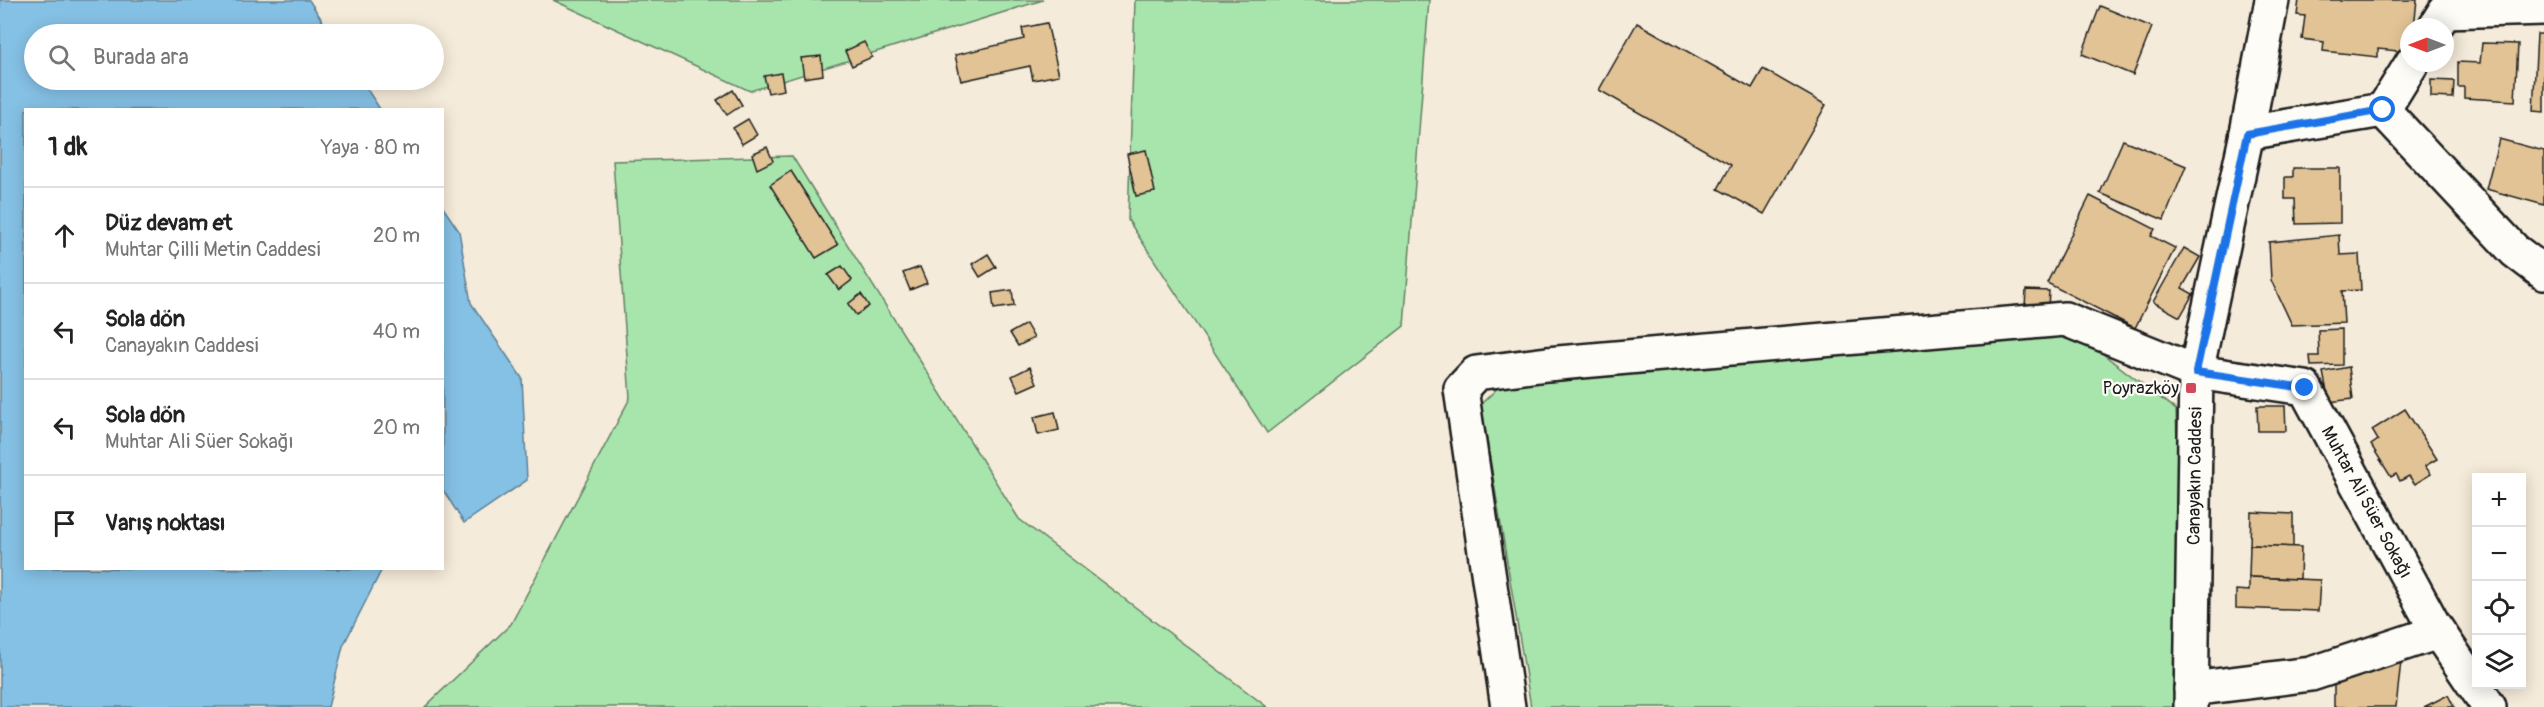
<!DOCTYPE html>
<html lang="tr">
<meta charset="utf-8">
<style>
:root{--surface:#fff;--page:#f2f2f2;--text:#222;--muted:#767676;--line:#e0e0e0}
body{margin:0;font-family:Pangolin,sans-serif;background:var(--page);color:var(--text)}
.controls{position:absolute;right:18px;bottom:18px;display:grid;overflow:hidden;border-radius:0px;box-shadow:0 3px 15px #0003}
.controls button{width:54px;height:54px;display:grid;place-items:center;padding:0;border:0;border-bottom:2px solid var(--line);background:var(--surface);color:var(--text);font:30px sans-serif}
.compass{position:absolute;left:2400px;top:18px;width:54px;height:54px;border-radius:50%;background:var(--surface);box-shadow:0 3px 15px #0003;rotate:270deg}
.stop{position:absolute;width:18px;height:18px;margin:-14px;border:4px solid #1a73e8;border-radius:50%;background:#fff}
.stop.end{background:#1a73e8;border-color:#fff;box-shadow:0 2px 6px #0008}
.list{margin:0;padding:0;list-style:none}
h2{display:flex;justify-content:space-between;align-items:center;height:78px;margin:0;padding:0 24px;font-size:26px}
h2 small{font-size:20px;font-weight:400;color:var(--muted)}
.list li{display:grid;grid-template-columns:39px 1fr auto;gap:18px;align-items:center;box-sizing:border-box;height:96px;padding:0 24px;border-top:2px solid var(--line)}
.list b{display:block;font-size:22px;white-space:nowrap}
.list p{margin:0;font-size:20px;white-space:nowrap;color:var(--muted)}
.list em{font-size:20px;font-style:normal;color:var(--muted)}
.icon{flex:none;width:33px;height:33px;fill:none;stroke:currentColor;stroke-width:2;stroke-linecap:round;stroke-linejoin:round}
.map{position:relative;flex:none;width:2544px;height:707px;overflow:hidden}
.search{position:absolute;background:var(--surface);box-shadow:0 3px 15px #0003;left:24px;top:24px;width:420px;height:66px;display:flex;align-items:center;gap:15px;box-sizing:border-box;padding:0 21px;border-radius:33px;color:var(--muted);font-size:22px}
.panel{position:absolute;background:var(--surface);box-shadow:0 3px 15px #0003;left:24px;top:108px;width:420px;height:462px;border-radius:0px}
.map>svg:first-child{display:block}
.green{fill:#a8e5ac;stroke:#628064;stroke-width:1.5}
.water{fill:#85c1e5;stroke:#5b7f95;stroke-width:1.5}
.building{fill:#e1c395;stroke:#1c1c1c;stroke-width:1.5}
.lines{fill:none;stroke-linecap:round;stroke-linejoin:round}
.minor-casing{stroke:#1c1c1c;stroke-width:38}
.minor{stroke:#fdfcf7;stroke-width:33}
.route{stroke:#1a73e8;stroke-width:8}
.poi-dot{fill:#d1495b;stroke:#fdfcf7;stroke-width:2}
.labels{text-anchor:middle;stroke-width:4.5;stroke-linejoin:round;paint-order:stroke}
.poi-label{font-size:18px;fill:#1c1c1c;stroke:#fdfcf7;text-anchor:end}
.street-label{font-size:18px;fill:#1c1c1c;stroke:#fdfcf7}
</style>
<div class="map">
<svg width="2544" height="707" viewBox="0 0 2544 707">
<rect width="100%" height="100%" fill="#f5ebda"/>
<filter id="ink" filterUnits="userSpaceOnUse"><feTurbulence type="fractalNoise" baseFrequency=".0167" numOctaves="2"/><feDisplacementMap in="SourceGraphic" scale="12" xChannelSelector="R" yChannelSelector="G"/><feConvolveMatrix kernelMatrix="1 2 1 2 8 2 1 2 1" color-interpolation-filters="sRGB"/></filter>
<g filter="url(#ink)">
<g class="green">
<polygon points="553,0 1043,0 750,91"/>
<polygon points="1135,0 1429,0 1404,326 1267,433 1128,220"/>
<polygon points="792,156 1019,519 1267,707 425,707 511,624 630,398 613,161"/>
<polygon points="2069,328 2176,410 2182,604 2179,707 1531,707 1481,404 1507,379"/>
</g>
<g class="water">
<polygon points="0,0 309,0 331,34 34,34 34,80 361,80 380,109 26,110 26,568 382,569 343,646 328,707 0,707"/>
<polygon points="442,206 459,231 471,303 522,378 527,480 464,523 443,490"/>
</g>
<g class="building">
<polygon points="2299,0 2417,0 2414,27 2409,27 2409,52 2378,49 2378,57 2323,51 2324,42 2302,39 2305,16 2297,15"/>
<polygon points="2100,6 2152,27 2133,75 2082,54"/>
<polygon points="1047,23 1059,75 1033,80 1030,66 961,81 955,55 1024,39 1022,28"/>
<polygon points="1637,23 1752,88 1763,69 1826,105 1764,214 1718,189 1731,165 1599,90"/>
<polygon points="2537,34 2544,34 2544,112 2533,111"/>
<polygon points="864,42 872,57 852,66 845,51"/>
<polygon points="2482,43 2518,44 2515,101 2464,98 2464,87 2458,87 2458,62 2480,63"/>
<polygon points="821,56 823,75 804,78 801,58"/>
<polygon points="781,73 784,90 768,93 764,76"/>
<polygon points="2431,80 2454,81 2453,98 2431,97"/>
<polygon points="733,90 742,105 727,115 717,100"/>
<polygon points="748,119 757,135 742,144 733,128"/>
<polygon points="2499,139 2544,151 2544,205 2486,189"/>
<polygon points="2123,140 2186,166 2164,220 2100,193"/>
<polygon points="767,147 773,161 757,169 752,154"/>
<polygon points="1146,150 1155,192 1136,196 1127,154"/>
<polygon points="2293,168 2340,168 2340,223 2296,224 2295,199 2285,199 2285,177 2293,177"/>
<polygon points="791,171 838,245 816,258 770,185"/>
<polygon points="2090,196 2155,229 2151,236 2175,248 2135,328 2047,283"/>
<polygon points="2339,235 2340,255 2359,254 2361,290 2342,291 2344,323 2292,325 2271,280 2269,242"/>
<polygon points="2184,248 2200,257 2182,288 2193,294 2180,317 2153,302"/>
<polygon points="988,254 996,267 980,277 972,264"/>
<polygon points="842,266 852,280 839,290 828,275"/>
<polygon points="920,267 927,283 910,290 903,273"/>
<polygon points="1012,290 1014,306 994,309 992,293"/>
<polygon points="2026,290 2049,291 2048,308 2025,307"/>
<polygon points="861,294 869,306 856,315 848,304"/>
<polygon points="1026,324 1034,338 1018,346 1010,333"/>
<polygon points="2342,329 2342,365 2311,366 2310,356 2319,356 2318,330"/>
<polygon points="1030,367 1037,383 1019,391 1012,376"/>
<polygon points="2349,367 2353,399 2329,402 2323,372"/>
<polygon points="2257,406 2285,406 2286,431 2258,431"/>
<polygon points="2405,409 2437,459 2425,466 2431,474 2415,484 2409,476 2400,481 2396,474 2391,477 2371,445 2378,440 2372,430"/>
<polygon points="1055,412 1059,430 1038,435 1034,417"/>
<polygon points="2251,512 2293,514 2293,547 2250,545"/>
<polygon points="2250,545 2301,547 2300,579 2249,577"/>
<polygon points="2249,577 2320,580 2318,611 2236,608 2236,590 2249,591"/>
<polygon points="2401,661 2396,707 2334,707 2334,674"/>
<polygon points="2448,695 2454,707 2424,707"/>
</g>
<g class="lines">
<g class="minor-casing">
<g id="minor">
<polyline points="2435,27 2445,11 2544,8"/>
<polyline points="2383,110 2515,251 2544,273"/>
<polyline points="2247,133 2383,110 2412,63"/>
<polyline points="2191,689 2311,674 2438,632"/>
<path id="s1" d="M1508,707l-47,-318 15,-16 71,-9 518,-45 131,53 109,16 128,236 56,83"/>
<path id="s2" d="M2191,707l5,-335 51,-239 25,-133"/>
</g>
</g>
<use href="#minor" class="minor"/>
</g>
</g>
<g class="lines" filter="url(#ink)">
<polyline class="route" points="2305,388 2196,372 2247,134 2383,110"/>
</g>
<rect class="poi-dot" x="2185" y="382" width="12" height="12" rx="3"/>
<g class="labels">
<g class="poi-label">
<text x="2179" y="394">Poyrazköy</text>
</g>
<g class="street-label">
<text dy="6" stroke="none"><textPath href="#s2" startOffset="231">Canayakın Caddesi</textPath></text>
<text dy="6" stroke="none"><textPath href="#s1" startOffset="1316">Muhtar Ali Süer Sokağı</textPath></text>
</g>
</g>
</svg>
<div class="controls">
<button>+</button>
<button>−</button>
<button><svg class="icon" aria-label="locate" viewBox="0 0 24 24"><circle cx="12" cy="12" r="6"/><path d="M12 2v4M12 18v4M2 12h4M18 12h4"/></svg></button>
<button><svg class="icon" aria-label="layers" viewBox="0 0 24 24"><path d="M12 4l9 5-9 5-9-5zM3 14l9 5 9-5"/></svg></button>
</div>
<svg class="compass" viewBox="-18 -18 36 36"><path d="M0-13l5 13h-10z" fill="#e53935"/><path d="M0 13l5-13h-10z" fill="#767676"/></svg>
<div class="stop" style="left:2383px;top:110px"></div>
<div class="stop end" style="left:2305px;top:388px"></div>
<div class="search"><svg class="icon" aria-label="search" viewBox="0 0 24 24"><circle cx="10" cy="10" r="6"/><path d="M15 15l6 6"/></svg>Burada ara</div>
<section class="panel">
<h2>1 dk<small>Yaya · 80 m</small></h2>
<ul class="list">
<li><svg class="icon" aria-label="ahead" viewBox="0 0 24 24"><path d="M12 20V5M6 11l6-6 6 6"/></svg><div><b>Düz devam et</b><p>Muhtar Çilli Metin Caddesi</p></div><em>20 m</em></li>
<li><svg class="icon" aria-label="left" viewBox="0 0 24 24"><path d="M17 20v-9H6M10 6l-5 5 5 5"/></svg><div><b>Sola dön</b><p>Canayakın Caddesi</p></div><em>40 m</em></li>
<li><svg class="icon" aria-label="left" viewBox="0 0 24 24"><path d="M17 20v-9H6M10 6l-5 5 5 5"/></svg><div><b>Sola dön</b><p>Muhtar Ali Süer Sokağı</p></div><em>20 m</em></li>
<li><svg class="icon" aria-label="arrive" viewBox="0 0 24 24"><path d="M6 21V4h12l-3 4 3 4H6"/></svg><div><b>Varış noktası</b></div></li>
</ul>
</section>
</div>
